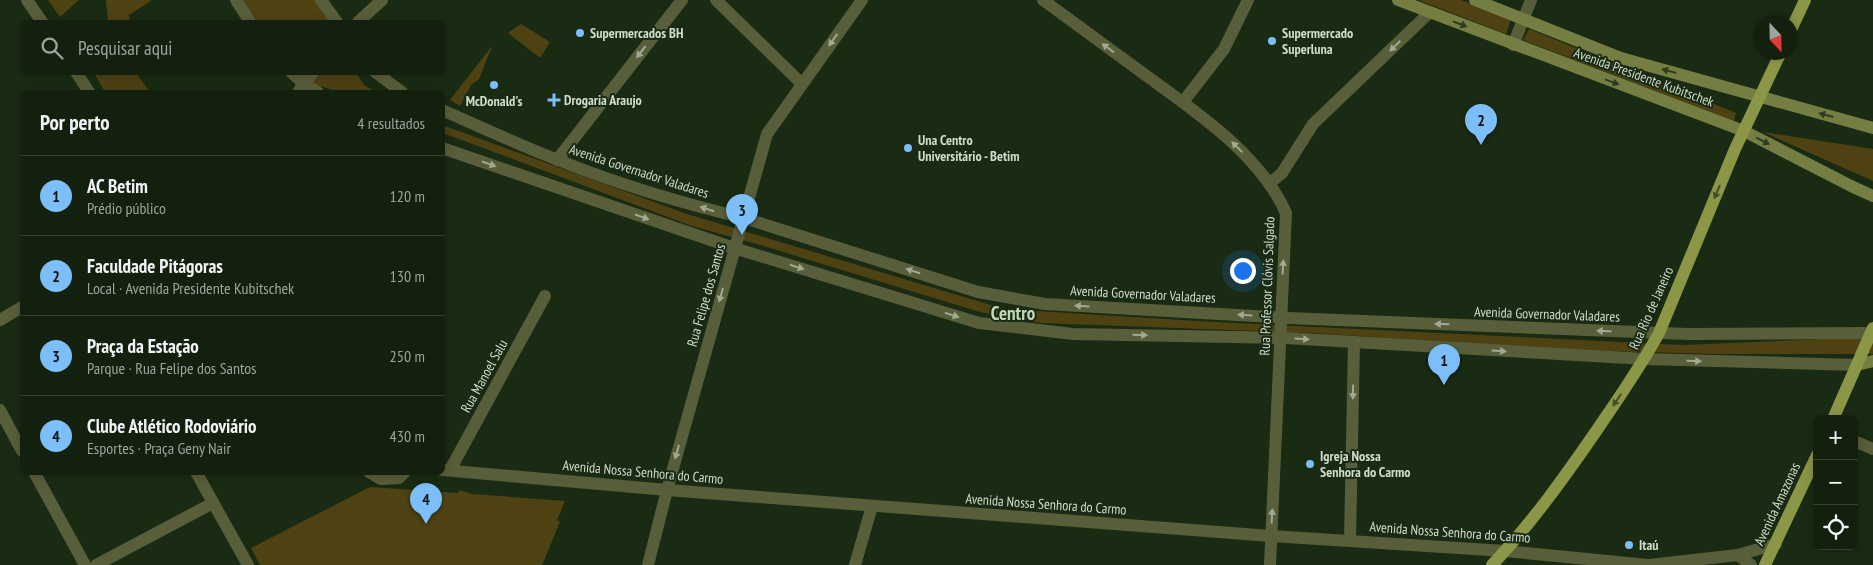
<!DOCTYPE html>
<html lang="pt">
<meta charset="utf-8">
<style>
:root{--surface:#14200e;--page:#1d2817;--text:#f1f3f6;--muted:#9da39e;--line:#333e2e;--accent:#7bbef8}
body{margin:0;font-family:"PT Sans Narrow",sans-serif;background:var(--page);color:var(--text)}
.controls{position:absolute;right:15px;bottom:15px;display:grid;overflow:hidden;border-radius:8px;box-shadow:0 2px 12px #0003}
.controls button{width:45px;height:45px;display:grid;place-items:center;padding:0;border:0;border-bottom:1px solid var(--line);background:var(--surface);color:var(--text);font:25px sans-serif}
.compass{position:absolute;left:1753px;top:15px;width:45px;height:45px;border-radius:50%;background:var(--surface);box-shadow:0 2px 12px #0003;rotate:158deg}
.you{position:absolute;left:1242px;top:270px;width:18px;height:18px;margin:-12px;border:4px solid #fff;border-radius:50%;background:#1a73e8;box-shadow:0 0 0 8px #1a73e833}
.badge{display:grid;place-items:center;width:32px;height:32px;border-radius:50%;background:var(--accent);color:#111;font-size:16px;font-weight:700}
.pin{position:absolute;translate:-50% -41px;filter:drop-shadow(0 1px 2px #0008)}
.pin::after{content:'';position:absolute;top:26px;width:18px;height:15px;background:inherit;clip-path:polygon(0 0,100% 0,50% 100%)}
.list{margin:0;padding:0;list-style:none}
h2{display:flex;justify-content:space-between;align-items:center;height:65px;margin:0;padding:0 20px;font-size:21px}
h2 small{font-size:16px;font-weight:400;color:var(--muted)}
.list li{display:grid;grid-template-columns:32px 1fr auto;gap:15px;align-items:center;box-sizing:border-box;height:80px;padding:0 20px;border-top:1px solid var(--line)}
.list b{display:block;font-size:19px;white-space:nowrap}
.list p{margin:0;font-size:16px;white-space:nowrap;color:var(--muted)}
.list em{font-size:16px;font-style:normal;color:var(--muted)}
.icon{flex:none;width:28px;height:28px;fill:none;stroke:currentColor;stroke-width:2;stroke-linecap:round;stroke-linejoin:round}
.map{position:relative;flex:none;width:1873px;height:565px;overflow:hidden}
.search{position:absolute;background:var(--surface);box-shadow:0 2px 12px #0003;left:20px;top:20px;width:425px;height:55px;display:flex;align-items:center;gap:12px;box-sizing:border-box;padding:0 18px;border-radius:8px;color:var(--muted);font-size:19px}
.panel{position:absolute;background:var(--surface);box-shadow:0 2px 12px #0003;left:20px;top:90px;width:425px;height:385px;border-radius:8px}
.map>svg:first-child{display:block}
.green{fill:#4e4213}
.lines{fill:none;stroke-linecap:round;stroke-linejoin:round}
.minor{stroke:#595e3a;stroke-width:12}
.tertiary{stroke:#595e3a;stroke-width:12}
.secondary{stroke:#757e42;stroke-width:12}
.primary{stroke:#8c9647;stroke-width:12}
.oneway{fill:#2c3c1c}
.oneway2{fill:#a0a992}
.oneway3{fill:#425025}
.poi-dot{fill:#7bbef8;stroke:#1a2b13;stroke-width:2}
.labels{text-anchor:middle;stroke-width:4;stroke-linejoin:round;paint-order:stroke}
.poi-label{font-size:14px;font-weight:bold;fill:#d0dbcc;stroke:#1a2b13;text-anchor:start}
.street-label{font-size:14px;fill:#d0dbcc;stroke:#1a2b13}
.district-label{font-size:19px;font-weight:bold;fill:#c1d7b9;stroke:#1a2b13}
</style>
<div class="map">
<svg width="1873" height="565" viewBox="0 0 1873 565">
<rect width="100%" height="100%" fill="#1a2b13"/>
<g class="green">
<polygon points="48,0 79,0 60,17"/>
<polygon points="106,0 152,0 129,15 130,22 108,22"/>
<polygon points="239,0 319,0 334,22 254,22"/>
<polygon points="1418,0 1461,0 1511,19 1506,34"/>
<polygon points="521,24 550,42 540,58 508,33"/>
<polygon points="1529,29 1736,113 1734,121 1523,40"/>
<polygon points="492,46 479,79 471,85 460,106 450,100"/>
<polygon points="94,73 137,73 138,76 150,92 105,92"/>
<polygon points="322,73 356,73 365,86 377,92 338,92 312,83"/>
<polygon points="442,125 687,214 1004,309 1215,322 1682,345 1873,337 1873,354 1715,354 1575,350 1313,333 1041,323 980,312 760,245 692,226 443,133"/>
<polygon points="1763,132 1873,149 1873,181"/>
<polygon points="370,487 458,493 460,490 472,494 565,501 557,520 560,522 542,565 260,565 251,548"/>
</g>
<g class="lines">
<g class="minor">
<polyline points="27,0 42,22"/>
<polyline points="716,0 802,84"/>
<path d="M1043,0c34,25 67,49 101,74 51,37 116,80 142,139l-16,352"/>
<polyline points="358,22 382,0"/>
<polyline points="1513,45 1531,0"/>
<polyline points="76,72 89,92"/>
<polyline points="298,92 304,84"/>
<polyline points="1183,102 1224,49 1248,0"/>
<polyline points="557,160 682,0"/>
<polyline points="1269,184 1282,173 1313,124 1430,12"/>
<polyline points="0,320 22,307"/>
<polyline points="0,410 22,451"/>
<polyline points="1854,441 1873,449"/>
<polyline points="442,470 667,490 1271,536 1505,551 1648,565"/>
<polyline points="450,470 545,296"/>
<polyline points="34,472 85,565"/>
<polyline points="196,472 248,565"/>
<polyline points="369,472 381,479 399,478 405,472"/>
<polyline points="1350,540 1354,343"/>
<polyline points="1738,555 1751,565"/>
<polyline points="96,565 213,503"/>
<polyline points="648,565 667,490 767,134 862,0"/>
<polyline points="855,565 872,506"/>
<polyline points="1649,565 1738,555 1776,544"/>
</g>
<g class="tertiary">
<polyline points="236,0 250,22"/>
<polyline points="321,0 337,22"/>
<polyline points="291,72 304,84 318,92"/>
<polyline points="375,72 402,92"/>
<polyline points="304,84 314,72"/>
<path d="M442,110c39,17 77,35 116,50 60,24 123,43 186,58l234,74 67,12 243,14 400,16 185,-1"/>
<polyline points="442,148 734,248 979,323 1073,334 1286,338 1645,359 1857,365"/>
</g>
<g class="secondary">
<polyline points="1398,0 1744,131 1851,186 1873,196"/>
<polyline points="1475,0 1621,58 1873,128"/>
<polyline points="1857,365 1873,361"/>
</g>
<g class="primary">
<polyline points="1790,32 1805,0"/>
<polyline points="1833,419 1873,328"/>
<path d="M1492,565c40,-42 74,-90 107,-138 21,-31 42,-61 60,-94l76,-184 46,-97"/>
<polyline points="1765,565 1817,455"/>
</g>
</g>
<defs><path id="oneway-solid" d="M-6-.8H1V-3.2L6.5 0L1 3.2V.8H-6Z" transform="scale(1.25)"/></defs>
<g class="oneway">
<use href="#oneway-solid" transform="translate(1460 24) rotate(21)"/>
<use href="#oneway-solid" transform="translate(1669 71) rotate(-164)"/>
<use href="#oneway-solid" transform="translate(1612 82) rotate(20)"/>
<use href="#oneway-solid" transform="translate(1826 115) rotate(-165)"/>
<use href="#oneway-solid" transform="translate(1763 141) rotate(27)"/>
</g>
<g class="oneway2">
<use href="#oneway-solid" transform="translate(833 40) rotate(125)"/>
<use href="#oneway-solid" transform="translate(1395 46) rotate(136)"/>
<use href="#oneway-solid" transform="translate(1108 48) rotate(-144)"/>
<use href="#oneway-solid" transform="translate(641 52) rotate(128)"/>
<use href="#oneway-solid" transform="translate(1237 147) rotate(-136)"/>
<use href="#oneway-solid" transform="translate(489 164) rotate(19)"/>
<use href="#oneway-solid" transform="translate(707 209) rotate(-163)"/>
<use href="#oneway-solid" transform="translate(642 217) rotate(19)"/>
<use href="#oneway-solid" transform="translate(797 267) rotate(17)"/>
<use href="#oneway-solid" transform="translate(1283 267) rotate(-87)"/>
<use href="#oneway-solid" transform="translate(913 271) rotate(-163)"/>
<use href="#oneway-solid" transform="translate(721 295) rotate(106)"/>
<use href="#oneway-solid" transform="translate(1082 306) rotate(-177)"/>
<use href="#oneway-solid" transform="translate(952 315) rotate(17)"/>
<use href="#oneway-solid" transform="translate(1245 315) rotate(-177)"/>
<use href="#oneway-solid" transform="translate(1442 324) rotate(-178)"/>
<use href="#oneway-solid" transform="translate(1604 331) rotate(-178)"/>
<use href="#oneway-solid" transform="translate(1140 335) rotate(1)"/>
<use href="#oneway-solid" transform="translate(1302 339) rotate(4)"/>
<use href="#oneway-solid" transform="translate(1499 351) rotate(3)"/>
<use href="#oneway-solid" transform="translate(1694 361) rotate(2)"/>
<use href="#oneway-solid" transform="translate(1353 392) rotate(91)"/>
<use href="#oneway-solid" transform="translate(677 452) rotate(106)"/>
<use href="#oneway-solid" transform="translate(1272 516) rotate(-87)"/>
</g>
<g class="oneway3">
<use href="#oneway-solid" transform="translate(1717 192) rotate(113)"/>
<use href="#oneway-solid" transform="translate(1617 400) rotate(124)"/>
</g>
<g class="poi-dot">
<circle cx="580" cy="33" r="5"/>
<circle cx="1272" cy="41" r="5"/>
<circle cx="494" cy="85" r="5"/>
<path d="M551.5 92.5h5v5h5v5h-5v5h-5v-5h-5v-5h5z"/>
<circle cx="908" cy="148" r="5"/>
<circle cx="1310" cy="464" r="5"/>
<circle cx="1629" cy="545" r="5"/>
</g>
<g class="labels">
<g class="poi-label">
<text x="590" y="38">Supermercados BH</text>
<text x="1282" y="38">Supermercado<tspan x="1282" dy="16">Superluna</tspan></text>
<text x="564" y="105">Drogaria Araujo</text>
<text x="494" y="106" text-anchor="middle">McDonald's</text>
<text x="918" y="145">Una Centro<tspan x="918" dy="16">Universitário - Betim</tspan></text>
<text x="1320" y="461">Igreja Nossa<tspan x="1320" dy="16">Senhora do Carmo</tspan></text>
<text x="1639" y="550">Itaú</text>
</g>
<g class="street-label">
<text transform="translate(1644 77) rotate(20)" y="5">Avenida Presidente Kubitschek</text>
<text transform="translate(639 171) rotate(18)" y="5">Avenida Governador Valadares</text>
<text transform="translate(1267 286) rotate(-88)" y="5">Rua Professor Clóvis Salgado</text>
<text transform="translate(1143 294) rotate(3)" y="5">Avenida Governador Valadares</text>
<text transform="translate(706 295) rotate(-74)" y="5">Rua Felipe dos Santos</text>
<text transform="translate(1651 308) rotate(-66)" y="5">Rua Rio de Janeiro</text>
<text transform="translate(1547 314) rotate(2)" y="5">Avenida Governador Valadares</text>
<text transform="translate(484 376) rotate(-61)" y="5">Rua Manoel Salu</text>
<text transform="translate(643 472) rotate(5)" y="5">Avenida Nossa Senhora do Carmo</text>
<text transform="translate(1046 504) rotate(4)" y="5">Avenida Nossa Senhora do Carmo</text>
<text transform="translate(1777 504) rotate(-65)" y="5">Avenida Amazonas</text>
<text transform="translate(1450 532) rotate(4)" y="5">Avenida Nossa Senhora do Carmo</text>
</g>
<g class="district-label">
<text x="1013" y="320">Centro</text>
</g>
</g>
</svg>
<div class="controls">
<button>+</button>
<button>−</button>
<button><svg class="icon" aria-label="locate" viewBox="0 0 24 24"><circle cx="12" cy="12" r="6"/><path d="M12 2v4M12 18v4M2 12h4M18 12h4"/></svg></button>
</div>
<svg class="compass" viewBox="-18 -18 36 36"><path d="M0-13l5 13h-10z" fill="#e53935"/><path d="M0 13l5-13h-10z" fill="#9da39e"/></svg>
<div class="you"></div>
<div class="pin badge" style="left:1444px;top:385px">1</div>
<div class="pin badge" style="left:1481px;top:145px">2</div>
<div class="pin badge" style="left:742px;top:235px">3</div>
<div class="pin badge" style="left:426px;top:524px">4</div>
<div class="search"><svg class="icon" aria-label="search" viewBox="0 0 24 24"><circle cx="10" cy="10" r="6"/><path d="M15 15l6 6"/></svg>Pesquisar aqui</div>
<section class="panel">
<h2>Por perto<small>4 resultados</small></h2>
<ul class="list">
<li><span class="badge">1</span><div><b>AC Betim</b><p>Prédio público</p></div><em>120 m</em></li>
<li><span class="badge">2</span><div><b>Faculdade Pitágoras</b><p>Local · Avenida Presidente Kubitschek</p></div><em>130 m</em></li>
<li><span class="badge">3</span><div><b>Praça da Estação</b><p>Parque · Rua Felipe dos Santos</p></div><em>250 m</em></li>
<li><span class="badge">4</span><div><b>Clube Atlético Rodoviário</b><p>Esportes · Praça Geny Nair</p></div><em>430 m</em></li>
</ul>
</section>
</div>
